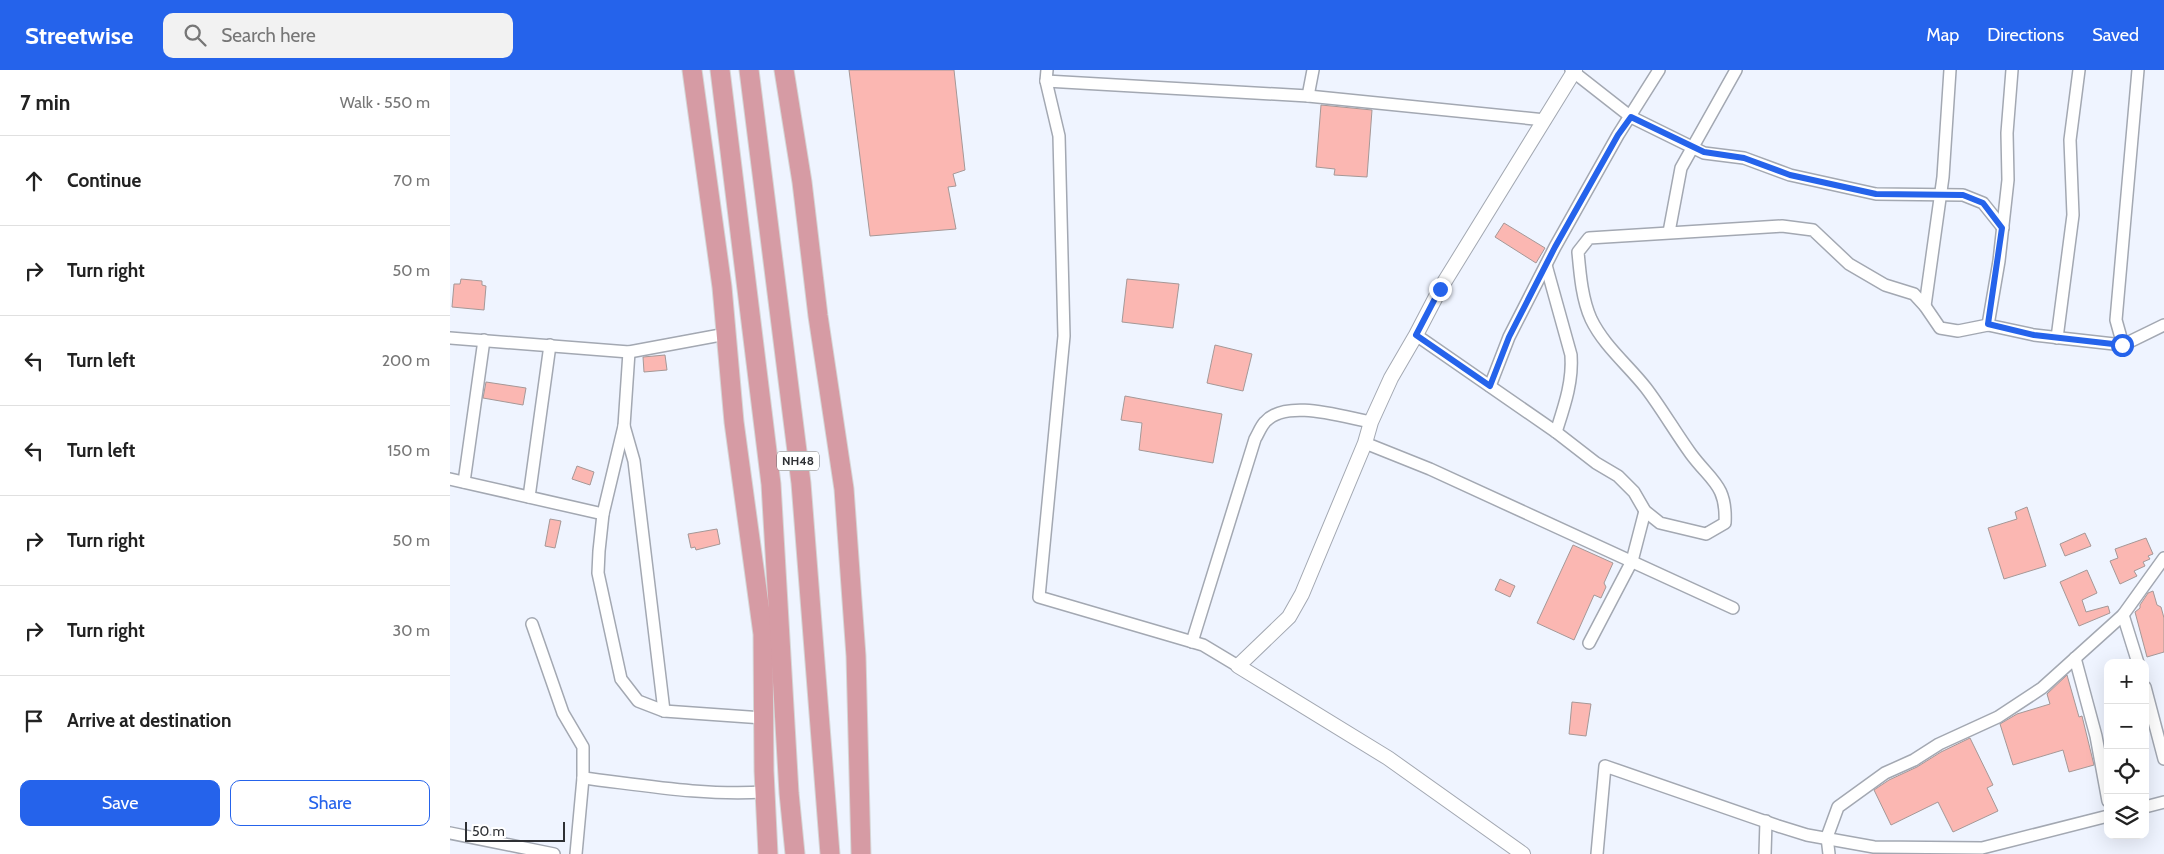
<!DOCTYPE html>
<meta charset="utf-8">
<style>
:root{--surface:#fff;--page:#f2f2f2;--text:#222;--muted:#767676;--line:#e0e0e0;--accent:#2563eb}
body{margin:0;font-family:Cabin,sans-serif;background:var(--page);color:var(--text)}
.controls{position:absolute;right:15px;bottom:15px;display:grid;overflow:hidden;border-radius:10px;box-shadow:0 5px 20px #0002}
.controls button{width:45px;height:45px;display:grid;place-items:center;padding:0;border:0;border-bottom:1px solid var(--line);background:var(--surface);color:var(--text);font:25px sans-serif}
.scale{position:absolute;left:15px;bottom:12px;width:100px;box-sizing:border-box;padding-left:5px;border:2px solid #2e3034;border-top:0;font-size:14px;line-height:18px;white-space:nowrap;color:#2e3034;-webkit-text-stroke:4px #fff;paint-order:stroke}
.stop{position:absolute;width:15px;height:15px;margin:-11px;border:4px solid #2563eb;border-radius:50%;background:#fff}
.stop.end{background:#2563eb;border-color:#fff;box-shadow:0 1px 5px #0008}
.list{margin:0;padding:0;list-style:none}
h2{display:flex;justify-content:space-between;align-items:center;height:65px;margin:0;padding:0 20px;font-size:21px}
h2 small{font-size:16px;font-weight:400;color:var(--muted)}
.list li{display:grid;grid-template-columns:32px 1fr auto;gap:15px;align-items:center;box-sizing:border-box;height:90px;padding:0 20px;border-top:1px solid var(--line)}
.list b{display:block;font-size:19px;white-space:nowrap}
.list em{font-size:16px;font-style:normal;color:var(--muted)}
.actions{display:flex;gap:10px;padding:15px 20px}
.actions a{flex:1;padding:11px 0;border:1px solid var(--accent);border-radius:10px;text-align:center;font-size:18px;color:var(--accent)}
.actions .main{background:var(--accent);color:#fff}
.icon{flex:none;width:28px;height:28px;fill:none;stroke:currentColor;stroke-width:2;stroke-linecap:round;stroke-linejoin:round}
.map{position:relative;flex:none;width:1714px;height:784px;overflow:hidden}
header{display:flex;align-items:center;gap:30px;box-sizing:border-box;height:70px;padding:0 25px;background:var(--accent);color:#fff}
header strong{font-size:24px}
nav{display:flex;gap:28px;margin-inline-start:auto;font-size:18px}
.search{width:350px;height:45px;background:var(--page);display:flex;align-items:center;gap:12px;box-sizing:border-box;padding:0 18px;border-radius:10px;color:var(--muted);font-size:19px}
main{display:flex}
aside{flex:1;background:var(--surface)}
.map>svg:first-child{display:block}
.building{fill:#fbb7b2;stroke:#a59897}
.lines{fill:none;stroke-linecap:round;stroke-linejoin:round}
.minor-casing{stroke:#a3a8b2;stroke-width:14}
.tertiary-casing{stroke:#a3a8b2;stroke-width:16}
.trunk-casing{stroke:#d5d6d6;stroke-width:21}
.minor{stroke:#fff;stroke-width:11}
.tertiary{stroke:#fff;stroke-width:14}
.trunk{stroke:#d69ba4;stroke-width:19}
.route{stroke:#2563eb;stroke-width:6}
.labels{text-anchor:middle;stroke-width:5;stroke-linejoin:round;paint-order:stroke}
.shield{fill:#fff;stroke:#6d6e71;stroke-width:1}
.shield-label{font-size:12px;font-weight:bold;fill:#2e3034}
</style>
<header>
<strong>Streetwise</strong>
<div class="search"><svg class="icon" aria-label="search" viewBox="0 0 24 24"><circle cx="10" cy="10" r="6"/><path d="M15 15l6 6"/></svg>Search here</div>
<nav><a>Map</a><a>Directions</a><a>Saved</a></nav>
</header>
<main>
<aside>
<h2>7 min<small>Walk · 550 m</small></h2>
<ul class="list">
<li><svg class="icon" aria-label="ahead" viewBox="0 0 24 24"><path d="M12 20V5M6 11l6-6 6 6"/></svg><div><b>Continue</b></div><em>70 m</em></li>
<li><svg class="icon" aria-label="right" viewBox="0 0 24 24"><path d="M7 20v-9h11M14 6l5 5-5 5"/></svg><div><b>Turn right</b></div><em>50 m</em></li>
<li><svg class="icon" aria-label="left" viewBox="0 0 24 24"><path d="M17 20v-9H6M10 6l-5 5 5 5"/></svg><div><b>Turn left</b></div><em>200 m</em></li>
<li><svg class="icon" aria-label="left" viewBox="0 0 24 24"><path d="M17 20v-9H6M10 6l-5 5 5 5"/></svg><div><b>Turn left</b></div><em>150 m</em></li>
<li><svg class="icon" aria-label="right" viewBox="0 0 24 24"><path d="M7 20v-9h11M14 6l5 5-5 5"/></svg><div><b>Turn right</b></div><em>50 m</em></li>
<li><svg class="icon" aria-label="right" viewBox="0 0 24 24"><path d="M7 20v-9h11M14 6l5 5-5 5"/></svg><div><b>Turn right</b></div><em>30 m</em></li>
<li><svg class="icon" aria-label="arrive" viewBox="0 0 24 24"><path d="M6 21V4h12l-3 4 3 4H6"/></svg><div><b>Arrive at destination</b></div></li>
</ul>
<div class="actions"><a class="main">Save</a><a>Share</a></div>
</aside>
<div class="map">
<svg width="1714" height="784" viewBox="0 0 1714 784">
<rect width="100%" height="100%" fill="#eff4ff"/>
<g class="building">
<polygon points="399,0 504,0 515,100 503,104 506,116 498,117 506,159 420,166"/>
<polygon points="871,35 922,40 917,107 884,105 885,99 866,97"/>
<polygon points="1054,153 1095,178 1086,193 1045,167"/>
<polygon points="11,209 32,211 32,215 36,216 34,240 2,237 4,214 10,214"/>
<polygon points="677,209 729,214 723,258 672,252"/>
<polygon points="765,275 802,284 793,321 757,313"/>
<polygon points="215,285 217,300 194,302 193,287"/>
<polygon points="36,312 76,318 73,335 33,328"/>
<polygon points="675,326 772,344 763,393 689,380 692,353 671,350"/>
<polygon points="127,396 144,402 140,415 122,409"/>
<polygon points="1577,437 1596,496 1554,509 1538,458 1567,449 1565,442"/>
<polygon points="100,449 111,451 105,478 95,476"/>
<polygon points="267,459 270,474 246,480 245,477 241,478 238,464"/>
<polygon points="1635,463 1641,476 1615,486 1610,474"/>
<polygon points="1696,468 1703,484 1698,486 1700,489 1693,492 1695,496 1684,501 1687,506 1670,514 1660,491 1668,488 1665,479"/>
<polygon points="1123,475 1163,493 1154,513 1156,517 1151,528 1144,525 1124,570 1087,553"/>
<polygon points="1637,500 1647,523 1632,530 1636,542 1658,536 1660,543 1629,556 1610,512"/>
<polygon points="1050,509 1065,516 1060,527 1045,520"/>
<polygon points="1703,521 1707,535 1711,537 1714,548 1714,582 1697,587 1685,542 1690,538 1690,535 1698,523"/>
<polygon points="1617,605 1629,647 1632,646 1644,695 1619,702 1613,680 1563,695 1550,654 1567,644 1600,634 1597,624"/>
<polygon points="1122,632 1141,634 1136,666 1119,664"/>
<polygon points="1520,668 1543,715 1537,718 1548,741 1503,762 1488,732 1441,755 1424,720 1439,710 1467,697 1491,682"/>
</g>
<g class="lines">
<g class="minor-casing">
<g id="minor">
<polyline points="597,0 596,11 609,66 614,266 589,527 753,575 788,596"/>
<polyline points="1121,0 1181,47 1254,83 1294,88 1340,105 1426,124 1513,125 1533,133 1553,158"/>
<polyline points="596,11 858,26 1095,50"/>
<polyline points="858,26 863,0"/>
<polyline points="1219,162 1231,98 1286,0"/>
<path d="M1096,195l25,90c2,27 -7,52 -15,77"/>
<polyline points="1475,236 1493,107 1500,0"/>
<polyline points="1538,255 1549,191 1558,110 1557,63 1562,0"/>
<path d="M966,265l140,97 40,31 22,13 16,16 11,19 15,12 46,11 19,-11c2,-38 -14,-42 -34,-69 -16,-22 -29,-45 -45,-66 -18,-23 -42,-42 -55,-69 -9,-20 -11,-45 -13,-67l11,-14 193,-12 31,4 36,34 36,21 29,9 11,12 15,22 18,3 30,-6 46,10 89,10 41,-20"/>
<polyline points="0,268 179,282 276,264"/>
<polyline points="1607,268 1623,145 1620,70 1629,0"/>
<polyline points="1673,275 1666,250 1688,0"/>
<polyline points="179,282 174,356 153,444 149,481 148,503 171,609 188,631 214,641 313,648"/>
<polyline points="1040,316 1059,267 1105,177 1168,65 1209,0"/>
<polyline points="174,356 184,391 214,641"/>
<polyline points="915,373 980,399 1283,538"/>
<polyline points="0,409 153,444"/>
<polyline points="14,412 34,270"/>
<polyline points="79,427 100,275"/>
<polyline points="1673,545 1688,593"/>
<polyline points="82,554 113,643 133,677 133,708 126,784"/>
<path d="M742,572l63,-203c3,-5 6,-13 10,-17 21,-24 78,-5 106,0"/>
<polyline points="1139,573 1182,491 1195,441"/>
<polyline points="1625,588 1646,666 1658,731"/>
<polyline points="1695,617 1714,689"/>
<path d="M133,708c60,7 121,18 181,14"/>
<polyline points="1695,737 1714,732"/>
<polyline points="0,763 104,784"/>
<polyline points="1147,784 1155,696 1328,756 1357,765 1424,777 1532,778 1658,746"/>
<polyline points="1315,784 1316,751"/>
<polyline points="1379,784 1377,767 1388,737 1435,703 1464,690 1489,674 1548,647 1592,618 1673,545 1714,488"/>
</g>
</g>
<g class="tertiary-casing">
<polyline id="tertiary" points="1073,784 938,688 788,596 839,547 852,524 915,373 921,352 941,308 966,265 990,219 1125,0"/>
</g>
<g class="trunk-casing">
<g id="trunk">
<polyline points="242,0 272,217 284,352 313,564 314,701 318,784"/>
<polyline points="270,0 321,414 339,723 345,784"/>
<polyline points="299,0 351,413 380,784"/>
<polyline points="334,0 352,112 368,246 394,419 406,586 411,784"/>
</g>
</g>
<use href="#minor" class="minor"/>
<use href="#tertiary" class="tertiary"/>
<use href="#trunk" class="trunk"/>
</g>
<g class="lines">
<polyline class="route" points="990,219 966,265 1040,316 1059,267 1105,177 1168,65 1181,47 1254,82 1294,88 1340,105 1426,124 1513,125 1533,133 1552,158 1538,254 1584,265 1672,275"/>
</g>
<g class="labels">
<rect class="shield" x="327" y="381.5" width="42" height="19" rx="4"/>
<g class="shield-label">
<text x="348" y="395">NH48</text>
</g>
</g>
</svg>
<div class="controls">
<button>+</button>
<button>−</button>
<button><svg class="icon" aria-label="locate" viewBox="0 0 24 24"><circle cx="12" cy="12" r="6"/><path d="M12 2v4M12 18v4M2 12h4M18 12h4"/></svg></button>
<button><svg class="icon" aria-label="layers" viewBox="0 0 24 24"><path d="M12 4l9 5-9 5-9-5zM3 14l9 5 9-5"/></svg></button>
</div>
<div class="scale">50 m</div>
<div class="stop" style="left:1672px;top:275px"></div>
<div class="stop end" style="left:990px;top:219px"></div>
</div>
</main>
